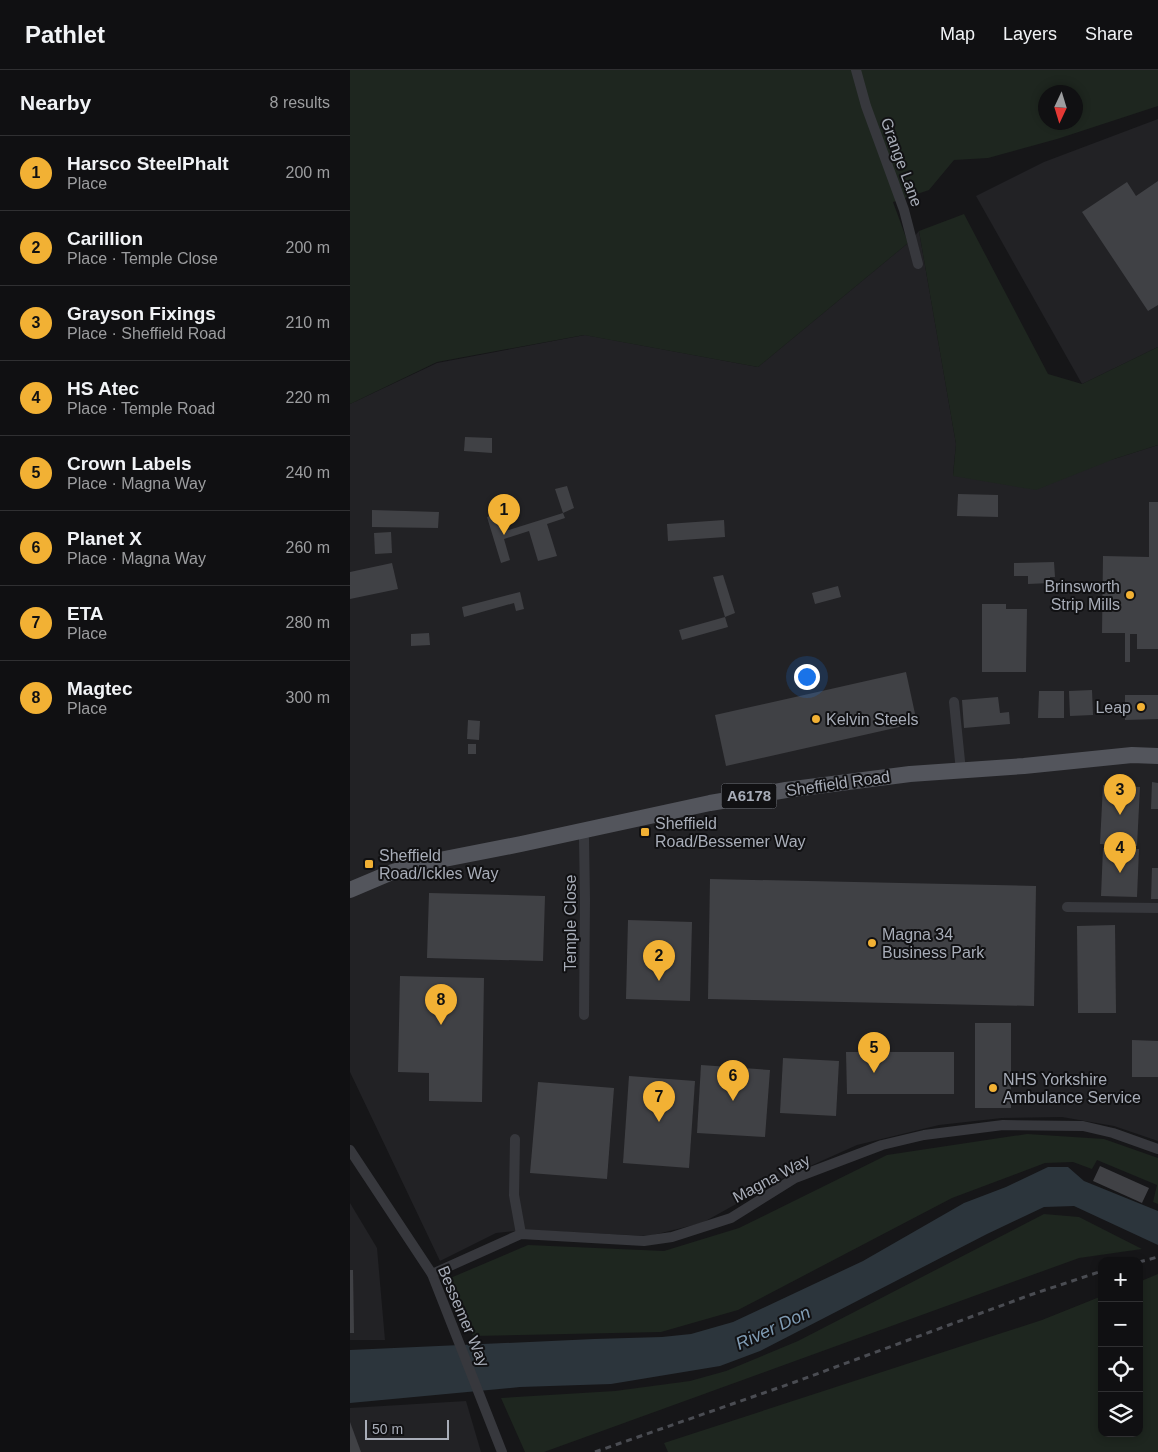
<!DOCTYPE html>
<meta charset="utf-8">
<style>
:root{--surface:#101012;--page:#1e1e20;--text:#f1f3f6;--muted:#9c9d9f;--line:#303032;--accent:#f2b134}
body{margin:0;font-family:Helvetica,sans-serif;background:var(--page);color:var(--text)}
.controls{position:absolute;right:15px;bottom:15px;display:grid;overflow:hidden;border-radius:10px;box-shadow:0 2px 8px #0003}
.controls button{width:45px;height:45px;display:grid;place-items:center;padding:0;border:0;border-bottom:1px solid var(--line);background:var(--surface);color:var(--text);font:25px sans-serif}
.compass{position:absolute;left:688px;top:15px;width:45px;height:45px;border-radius:50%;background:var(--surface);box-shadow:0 2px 8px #0003;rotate:184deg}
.scale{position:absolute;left:15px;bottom:12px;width:84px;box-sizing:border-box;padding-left:5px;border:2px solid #a8adb8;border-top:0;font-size:14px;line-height:18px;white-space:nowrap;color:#a8adb8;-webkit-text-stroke:4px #111113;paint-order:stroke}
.you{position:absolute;left:456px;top:606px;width:18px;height:18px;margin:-12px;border:4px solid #fff;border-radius:50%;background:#1a73e8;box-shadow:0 0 0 8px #1a73e833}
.badge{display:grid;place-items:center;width:32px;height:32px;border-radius:50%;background:var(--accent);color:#111;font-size:16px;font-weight:700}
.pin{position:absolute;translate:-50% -41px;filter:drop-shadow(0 1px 2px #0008)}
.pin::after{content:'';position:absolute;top:26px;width:18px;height:15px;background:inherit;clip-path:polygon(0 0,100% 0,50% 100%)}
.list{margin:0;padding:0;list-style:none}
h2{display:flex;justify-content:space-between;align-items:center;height:65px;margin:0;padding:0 20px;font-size:21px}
h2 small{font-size:16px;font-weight:400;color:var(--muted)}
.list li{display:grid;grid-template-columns:32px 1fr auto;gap:15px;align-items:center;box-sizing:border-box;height:75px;padding:0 20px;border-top:1px solid var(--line)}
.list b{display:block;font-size:19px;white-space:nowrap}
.list p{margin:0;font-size:16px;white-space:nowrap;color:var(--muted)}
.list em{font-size:16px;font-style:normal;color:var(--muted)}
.icon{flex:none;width:28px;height:28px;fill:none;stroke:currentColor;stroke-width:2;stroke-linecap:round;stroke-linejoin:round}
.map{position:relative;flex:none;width:808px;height:1382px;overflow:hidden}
header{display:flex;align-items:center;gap:30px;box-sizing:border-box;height:70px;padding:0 25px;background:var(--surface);border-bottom:1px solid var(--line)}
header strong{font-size:24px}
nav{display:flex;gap:28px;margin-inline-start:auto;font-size:18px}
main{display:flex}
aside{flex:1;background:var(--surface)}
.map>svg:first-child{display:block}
.built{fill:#222225}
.green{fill:#1e261f;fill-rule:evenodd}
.water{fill:#2c353c}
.building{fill:#404145}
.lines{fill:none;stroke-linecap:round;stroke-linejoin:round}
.street{stroke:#37383d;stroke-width:10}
.primary{stroke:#53555c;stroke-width:16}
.rail{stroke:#4a4c52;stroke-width:3;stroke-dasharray:6 5;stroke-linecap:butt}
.poi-dot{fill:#f2b134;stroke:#111113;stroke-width:2}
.labels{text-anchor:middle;stroke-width:4;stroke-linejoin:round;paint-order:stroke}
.shield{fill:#111113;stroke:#7b7e86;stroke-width:1}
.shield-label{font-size:15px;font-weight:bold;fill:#a8adb8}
.street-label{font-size:16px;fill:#a8adb8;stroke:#111113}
.poi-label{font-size:16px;fill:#a8adb8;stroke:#111113;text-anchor:start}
.water-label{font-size:18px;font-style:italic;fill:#7f9bb3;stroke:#111113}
</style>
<header>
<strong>Pathlet</strong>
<nav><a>Map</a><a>Layers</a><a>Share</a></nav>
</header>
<main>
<aside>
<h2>Nearby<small>8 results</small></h2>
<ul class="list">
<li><span class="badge">1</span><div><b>Harsco SteelPhalt</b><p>Place</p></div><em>200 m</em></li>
<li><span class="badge">2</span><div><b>Carillion</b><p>Place · Temple Close</p></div><em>200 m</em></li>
<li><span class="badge">3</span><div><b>Grayson Fixings</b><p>Place · Sheffield Road</p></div><em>210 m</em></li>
<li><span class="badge">4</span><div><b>HS Atec</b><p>Place · Temple Road</p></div><em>220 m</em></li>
<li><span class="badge">5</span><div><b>Crown Labels</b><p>Place · Magna Way</p></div><em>240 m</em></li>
<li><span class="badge">6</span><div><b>Planet X</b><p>Place · Magna Way</p></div><em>260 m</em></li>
<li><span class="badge">7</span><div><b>ETA</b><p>Place</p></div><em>280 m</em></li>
<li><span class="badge">8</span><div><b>Magtec</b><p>Place</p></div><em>300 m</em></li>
</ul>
</aside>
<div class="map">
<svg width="808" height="1382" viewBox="0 0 808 1382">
<rect width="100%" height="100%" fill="#161618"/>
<g class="built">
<polygon points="808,49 808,277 732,314 626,126 694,92"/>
<polygon points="569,161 606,374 603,405 764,389 808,375 808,1071 764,1056 712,1047 652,1048 589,1055 507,1075 429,1110 352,1153 299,1166 176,1160 146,1163 90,1191 0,1002 0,334 87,293 235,265 408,297 558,173"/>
<polygon points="0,1133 27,1178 35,1270 0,1270"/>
<polygon points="116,1331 131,1382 0,1382 0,1338"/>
</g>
<g class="green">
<path d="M0,0h808v36l-101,33 -69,19 -34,2 -25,30 -36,12 15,41 -150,124 -174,-32 -147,27 -87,42zM696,22h30v30h-30z"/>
<polygon points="614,144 698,304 732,314 808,277 808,375 764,389 686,420 603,406 606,374 569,161"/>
<polygon points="677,1064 754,1069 808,1088 808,1134 803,1132 807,1115 747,1090 742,1099 723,1092 695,1093 602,1128 388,1240 311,1262 123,1266 98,1209 178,1175 314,1181 389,1158 537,1085"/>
<polygon points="694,1144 729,1147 792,1179 729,1188 194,1382 175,1382 151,1328 265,1321 340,1311 376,1301 448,1271"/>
<polygon points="808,1204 808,1382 318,1382 314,1373 692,1250 752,1226 752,1363 789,1363 789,1212"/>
</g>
<polygon class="water" points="698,1097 718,1097 734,1111 808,1141 808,1175 724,1136 694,1137 637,1164 410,1281 370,1296 261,1314 170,1317 0,1333 0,1280 244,1269 312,1267 341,1264 383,1252 513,1191 614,1133 656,1117"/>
<g class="building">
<polygon points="808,111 808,235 798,241 732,142 777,112 786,126"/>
<polygon points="115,367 142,368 142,383 114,381"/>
<polygon points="217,416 224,438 213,443 205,419"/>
<polygon points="608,424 648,425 648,447 607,446"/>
<polygon points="799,432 808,432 808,579 787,579 787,564 780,564 780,592 775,592 775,563 752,563 753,486 799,487"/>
<polygon points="22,440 89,442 88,458 22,457"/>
<polygon points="213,443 215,448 197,454 207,486 188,491 179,461 154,469 160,490 151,493 137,447 146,444 152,462"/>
<polygon points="374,450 375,467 318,471 317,454"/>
<polygon points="41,462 42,483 25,484 24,463"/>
<polygon points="704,492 705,507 700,507 700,513 678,514 678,506 664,506 664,493"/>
<polygon points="42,493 48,519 0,529 0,502"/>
<polygon points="373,505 385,543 375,547 363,507"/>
<polygon points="488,516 491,527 465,534 462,523"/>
<polygon points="170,522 174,539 166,541 164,533 114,547 112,537"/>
<polygon points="632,534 656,534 656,539 677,539 676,602 632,602"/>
<polygon points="375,547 378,557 332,570 329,560"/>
<polygon points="79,563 80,575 61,576 61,564"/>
<polygon points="556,602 567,653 376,696 365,645"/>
<polygon points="742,620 743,645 720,646 719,621"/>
<polygon points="689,621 714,621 714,648 688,648"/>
<polygon points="775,625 808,625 808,649 775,650"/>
<polygon points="648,627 650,643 659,642 660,654 614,658 612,630"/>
<polygon points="118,650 130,651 129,670 117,669"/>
<rect x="118" y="674" width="8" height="10"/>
<polygon points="802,712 808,713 808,739 801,739"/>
<polygon points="753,715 790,717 787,776 750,774"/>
<polygon points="753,778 789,779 787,827 751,826"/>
<polygon points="802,798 808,798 808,829 801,829"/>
<polygon points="360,809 686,816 684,936 358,929"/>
<polygon points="79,823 195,826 193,891 77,888"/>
<polygon points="278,850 342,852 340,931 276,929"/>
<polygon points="765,855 766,943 728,943 727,856"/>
<polygon points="50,906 134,908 132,1032 79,1031 79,1003 48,1002"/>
<rect x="625" y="953" width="36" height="85"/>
<polygon points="782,970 808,971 808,1007 782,1007"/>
<polygon points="496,982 604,982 604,1024 497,1024"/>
<polygon points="433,988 489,991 486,1046 430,1043"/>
<polygon points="351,995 420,1000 415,1067 347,1063"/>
<polygon points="279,1006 345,1011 339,1098 273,1093"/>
<polygon points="188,1012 264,1018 257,1109 180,1103"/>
<polygon points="750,1096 799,1118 792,1133 743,1111"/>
<polygon points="0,1200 3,1200 4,1263 0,1263"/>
<polygon points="0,1352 11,1382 0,1382"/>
</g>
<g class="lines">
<g class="street">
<polyline points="506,0 516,36 554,140 568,194"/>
<polyline points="604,632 611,701"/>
<polyline points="232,761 234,769 235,830 234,945"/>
<polyline points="717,837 808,838"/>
<polyline points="165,1069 164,1125 171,1164"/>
<polyline points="0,1080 82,1204 152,1382"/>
<polyline points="82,1204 171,1164 294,1171 322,1167 381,1148 445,1108 532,1075 574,1065 653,1055 733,1056 763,1063 808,1079"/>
</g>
<polyline class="primary" points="0,820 40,803 69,794 171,774 360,733 436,720 560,704 674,696 782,685 808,686"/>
<g class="rail">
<polyline points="789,1192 808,1187"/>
<polyline points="245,1382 445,1312 680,1225 752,1201"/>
</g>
</g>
<g class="poi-dot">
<circle cx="780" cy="525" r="5"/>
<circle cx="791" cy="637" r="5"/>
<circle cx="466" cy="649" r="5"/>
<rect x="290" y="757" width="10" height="10" rx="2.5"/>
<rect x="14" y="789" width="10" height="10" rx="2.5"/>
<circle cx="522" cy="873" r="5"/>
<circle cx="643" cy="1018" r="5"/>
</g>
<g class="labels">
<rect class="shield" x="371.5" y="713.5" width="55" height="25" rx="4"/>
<g class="shield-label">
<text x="399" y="731">A6178</text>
</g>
<g class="street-label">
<text transform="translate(552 92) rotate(70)" y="6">Grange Lane</text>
<text transform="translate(488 713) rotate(-8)" y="6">Sheffield Road</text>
<text transform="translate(220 853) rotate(-90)" y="6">Temple Close</text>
<text transform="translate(421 1108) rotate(-28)" y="6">Magna Way</text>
<text transform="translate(114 1246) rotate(67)" y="6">Bessemer Way</text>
</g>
<g class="poi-label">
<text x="770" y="522" text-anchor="end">Brinsworth<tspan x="770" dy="18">Strip Mills</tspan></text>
<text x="781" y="643" text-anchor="end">Leap</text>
<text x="476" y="655">Kelvin Steels</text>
<text x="305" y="759">Sheffield<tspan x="305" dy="18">Road/Bessemer Way</tspan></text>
<text x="29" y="791">Sheffield<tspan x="29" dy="18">Road/Ickles Way</tspan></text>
<text x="532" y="870">Magna 34<tspan x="532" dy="18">Business Park</tspan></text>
<text x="653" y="1015">NHS Yorkshire<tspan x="653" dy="18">Ambulance Service</tspan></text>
</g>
<g class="water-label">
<text transform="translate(423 1258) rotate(-25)" y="6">River Don</text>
</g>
</g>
</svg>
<div class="controls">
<button>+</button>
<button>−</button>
<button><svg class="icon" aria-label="locate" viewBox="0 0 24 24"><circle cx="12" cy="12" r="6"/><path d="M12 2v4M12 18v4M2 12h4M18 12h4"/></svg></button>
<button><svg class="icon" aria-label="layers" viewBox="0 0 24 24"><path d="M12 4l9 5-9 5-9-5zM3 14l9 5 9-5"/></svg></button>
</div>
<svg class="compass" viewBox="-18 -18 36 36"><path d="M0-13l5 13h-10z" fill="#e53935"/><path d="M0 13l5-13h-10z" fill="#9c9d9f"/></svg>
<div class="scale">50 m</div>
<div class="you"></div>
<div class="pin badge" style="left:154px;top:465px">1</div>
<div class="pin badge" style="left:309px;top:911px">2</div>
<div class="pin badge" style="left:770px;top:745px">3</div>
<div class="pin badge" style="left:770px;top:803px">4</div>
<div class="pin badge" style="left:524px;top:1003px">5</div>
<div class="pin badge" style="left:383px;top:1031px">6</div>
<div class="pin badge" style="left:309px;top:1052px">7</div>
<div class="pin badge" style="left:91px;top:955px">8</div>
</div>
</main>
